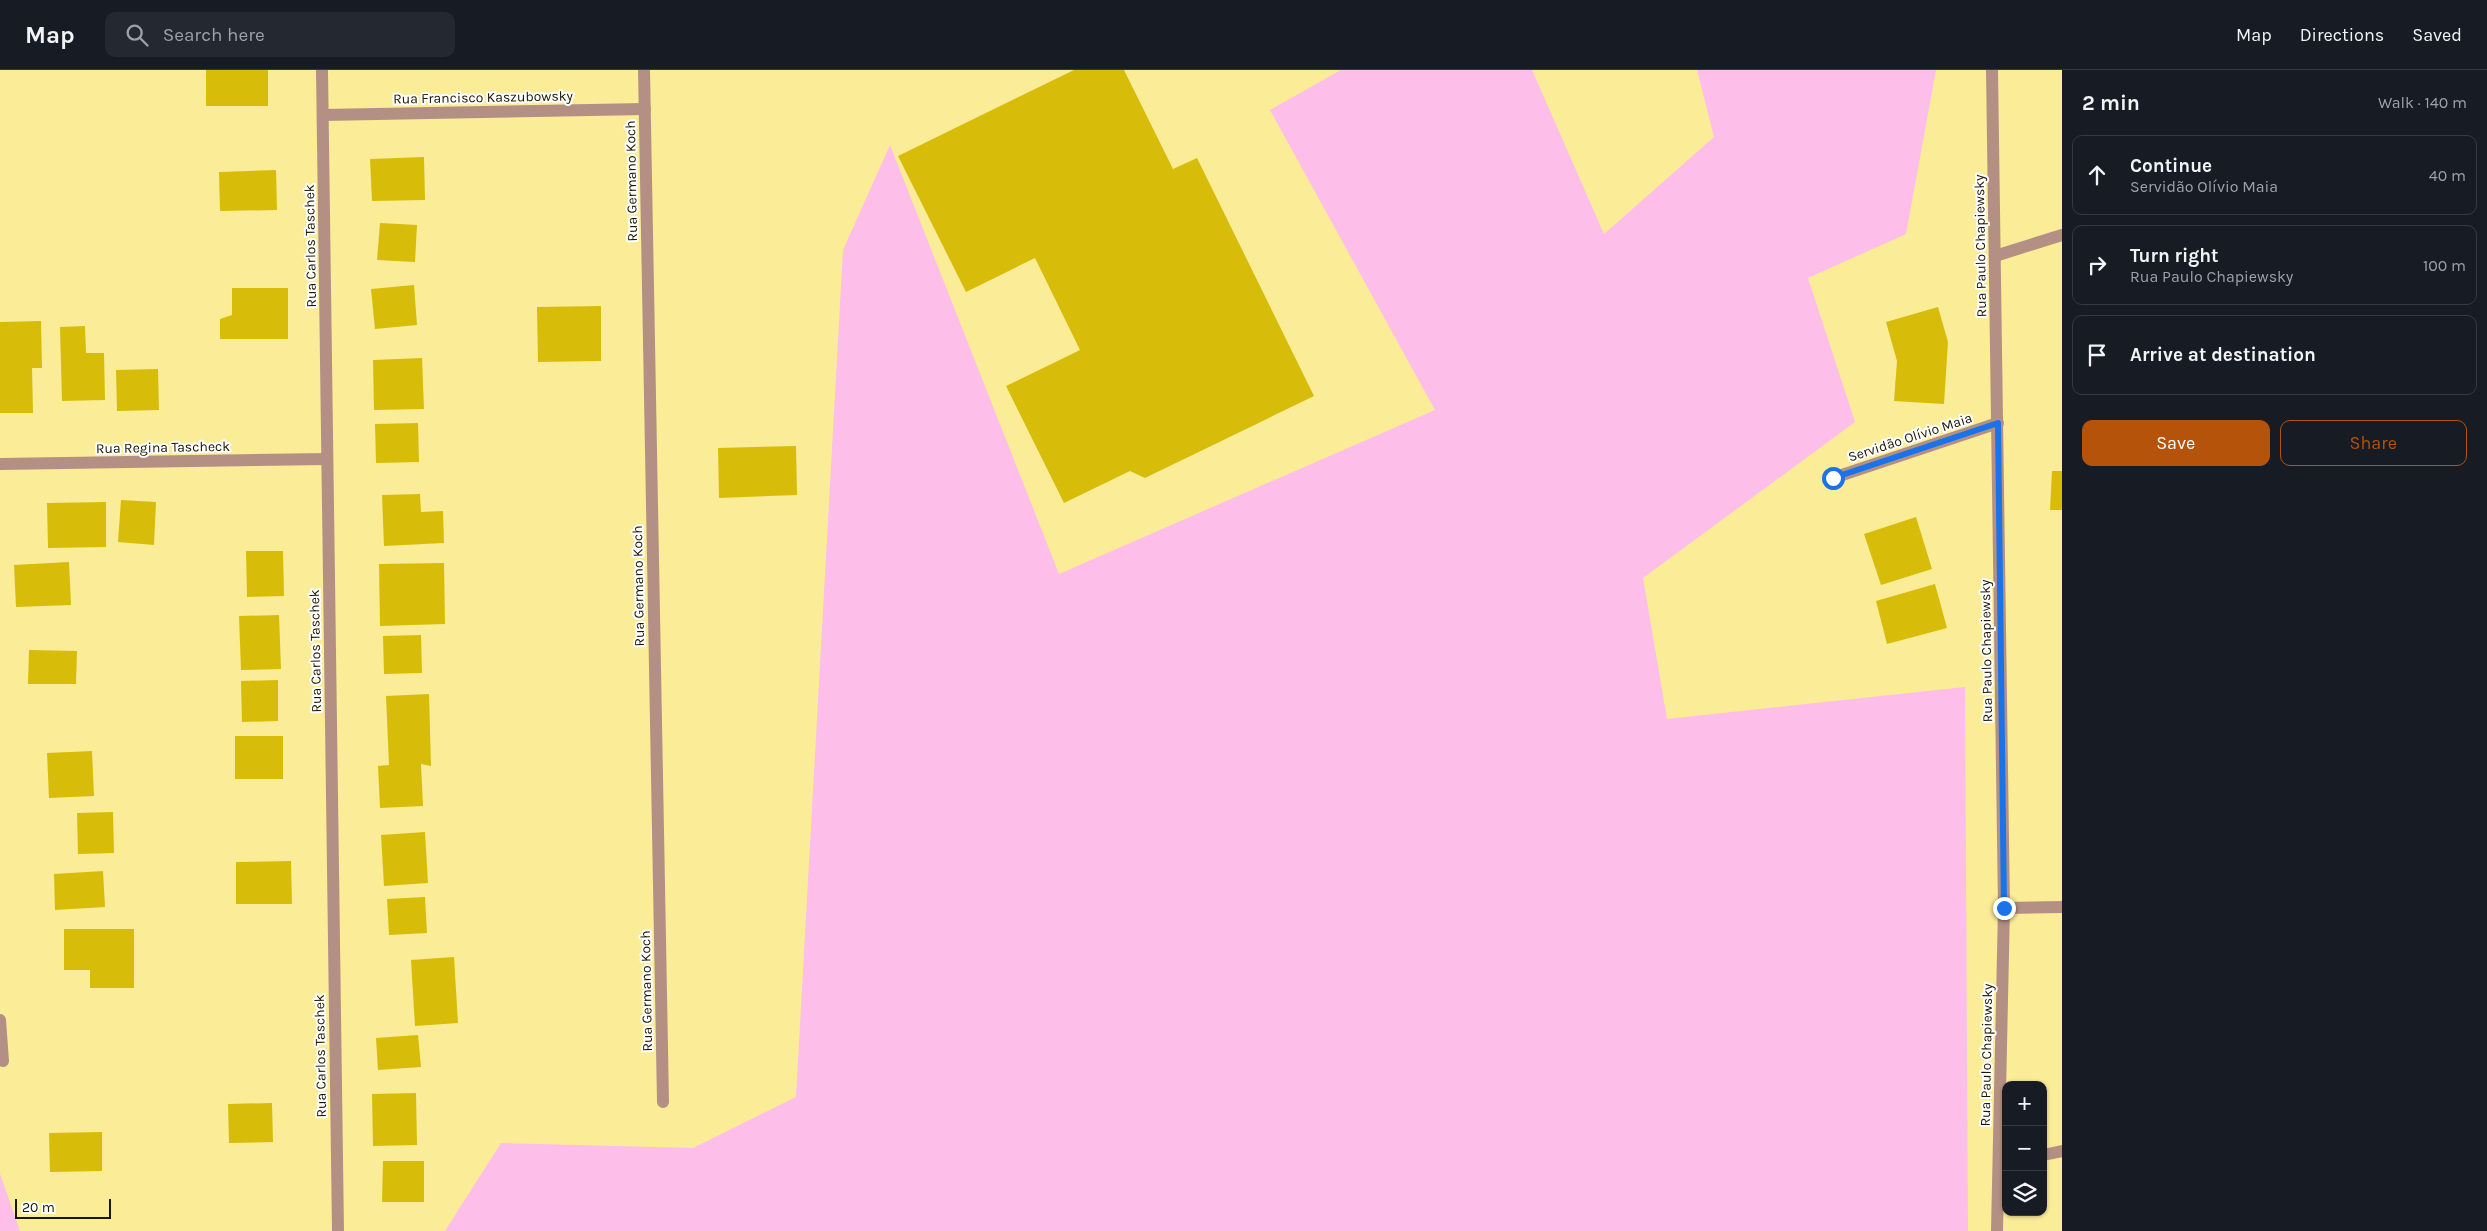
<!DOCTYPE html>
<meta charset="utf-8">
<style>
:root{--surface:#171b24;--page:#242831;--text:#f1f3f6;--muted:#9ea1a6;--line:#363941;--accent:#b45309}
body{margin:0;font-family:Karla,sans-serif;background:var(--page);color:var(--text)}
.controls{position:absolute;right:15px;bottom:15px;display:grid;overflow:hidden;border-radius:10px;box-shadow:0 1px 4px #0004}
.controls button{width:45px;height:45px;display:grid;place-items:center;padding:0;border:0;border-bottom:1px solid var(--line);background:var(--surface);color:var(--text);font:25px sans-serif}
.scale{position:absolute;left:15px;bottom:12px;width:96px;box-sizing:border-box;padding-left:5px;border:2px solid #1c1700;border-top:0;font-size:14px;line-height:18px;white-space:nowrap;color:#1c1700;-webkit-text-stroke:4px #fff;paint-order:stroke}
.stop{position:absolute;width:15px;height:15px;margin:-11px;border:4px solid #1a73e8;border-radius:50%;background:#fff}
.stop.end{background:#1a73e8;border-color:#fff;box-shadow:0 1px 5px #0008}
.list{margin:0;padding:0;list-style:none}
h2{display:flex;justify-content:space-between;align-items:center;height:65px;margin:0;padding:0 20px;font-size:21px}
h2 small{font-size:16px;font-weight:400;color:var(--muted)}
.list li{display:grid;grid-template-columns:32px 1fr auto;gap:15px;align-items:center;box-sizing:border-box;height:80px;margin:0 10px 10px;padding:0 10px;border:1px solid var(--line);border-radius:10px}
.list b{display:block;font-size:19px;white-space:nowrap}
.list p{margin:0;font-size:16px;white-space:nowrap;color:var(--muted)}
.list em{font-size:16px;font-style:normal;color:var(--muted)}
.actions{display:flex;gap:10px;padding:15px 20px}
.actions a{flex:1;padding:11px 0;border:1px solid var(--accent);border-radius:10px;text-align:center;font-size:18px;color:var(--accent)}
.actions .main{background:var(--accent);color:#fff}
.icon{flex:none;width:28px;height:28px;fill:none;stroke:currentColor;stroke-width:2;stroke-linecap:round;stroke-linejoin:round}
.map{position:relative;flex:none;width:2062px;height:1161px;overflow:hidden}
header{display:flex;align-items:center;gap:30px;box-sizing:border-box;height:70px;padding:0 25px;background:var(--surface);border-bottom:1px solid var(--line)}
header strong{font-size:24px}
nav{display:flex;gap:28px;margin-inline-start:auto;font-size:18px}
.search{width:350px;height:45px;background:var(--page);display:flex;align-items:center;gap:12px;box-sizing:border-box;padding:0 18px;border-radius:10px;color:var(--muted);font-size:19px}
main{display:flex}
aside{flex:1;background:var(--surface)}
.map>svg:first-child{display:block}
.green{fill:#febeea}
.building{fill:#d7bd0a}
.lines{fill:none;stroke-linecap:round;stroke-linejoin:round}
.minor{stroke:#b49084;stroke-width:12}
.route{stroke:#1a73e8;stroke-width:6}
.labels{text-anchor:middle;stroke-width:4;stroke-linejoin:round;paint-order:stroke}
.street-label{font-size:14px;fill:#1c1700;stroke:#fff}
</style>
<header>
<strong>Map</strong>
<div class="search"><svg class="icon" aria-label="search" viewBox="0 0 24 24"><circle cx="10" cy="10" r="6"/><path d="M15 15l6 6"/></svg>Search here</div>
<nav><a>Map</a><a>Directions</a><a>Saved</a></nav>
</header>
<main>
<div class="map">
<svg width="2062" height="1161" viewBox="0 0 2062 1161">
<rect width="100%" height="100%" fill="#fbec98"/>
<g class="green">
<polygon points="1341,0 1532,0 1604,164 1714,67 1697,0 1936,0 1906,164 1808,208 1855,352 1643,508 1667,649 1965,617 1968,1161 445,1161 501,1073 693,1078 796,1027 843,180 890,75 1059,504 1435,340 1270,40"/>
<polygon points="0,1104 20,1161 0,1161"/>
</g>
<g class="building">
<rect x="206" y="0" width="62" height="36"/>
<polygon points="1074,0 1124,0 1173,99 1197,88 1314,326 1145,408 1130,401 1064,433 1006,316 1080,280 1035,188 966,222 898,86"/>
<polygon points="424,87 425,130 372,131 370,89"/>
<polygon points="276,100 277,140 220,141 219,102"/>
<polygon points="380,153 417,155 415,192 377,190"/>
<polygon points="414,215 417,255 375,259 371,219"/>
<polygon points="232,218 288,218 288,269 220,269 220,249 232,245"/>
<polygon points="601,236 601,291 538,292 537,237"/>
<polygon points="1938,237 1948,272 1944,334 1894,331 1897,291 1886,252"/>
<polygon points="41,251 42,298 32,298 33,343 0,343 0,252"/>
<polygon points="85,256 86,283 104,283 105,330 62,331 60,257"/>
<polygon points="422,288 424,339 374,340 373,290"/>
<polygon points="158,299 159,340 117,341 116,300"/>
<polygon points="418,353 419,392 376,393 375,354"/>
<polygon points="796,376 797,425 719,428 718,378"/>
<polygon points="2052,401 2062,401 2062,440 2050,440"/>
<polygon points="420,424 421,442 443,441 444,473 384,476 382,425"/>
<polygon points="121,430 156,432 154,475 118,472"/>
<polygon points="106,432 106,477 48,478 47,433"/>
<polygon points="1916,447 1932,499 1881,515 1864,464"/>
<polygon points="246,481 283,481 284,526 247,527"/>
<polygon points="69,492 71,535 16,537 14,495"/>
<polygon points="444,493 445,554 380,556 379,494"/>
<polygon points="1935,514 1947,558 1887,574 1876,531"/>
<polygon points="279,545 281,599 241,600 239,546"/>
<polygon points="421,565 422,603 384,604 383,566"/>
<polygon points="29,580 77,581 76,614 28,614"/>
<polygon points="278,610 278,651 242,652 241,611"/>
<polygon points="429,624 431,696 421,694 423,736 380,738 378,696 389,695 386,626"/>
<rect x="235" y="666" width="48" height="43"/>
<polygon points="92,681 94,726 49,728 47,683"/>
<polygon points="113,742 114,783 78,784 77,743"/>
<polygon points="425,762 428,813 384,816 381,765"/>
<polygon points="291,791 292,834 236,834 236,792"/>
<polygon points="103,801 105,837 55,840 54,804"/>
<polygon points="425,827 427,863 389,865 387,829"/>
<polygon points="64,859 134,859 134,918 90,918 90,900 64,900"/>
<polygon points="454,887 458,953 415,956 411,890"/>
<polygon points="418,965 421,997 378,1000 376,968"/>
<polygon points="416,1023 417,1075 373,1076 372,1024"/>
<polygon points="272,1033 273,1072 229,1073 228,1034"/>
<polygon points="102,1062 102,1101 50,1102 49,1063"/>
<polygon points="383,1091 424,1091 424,1132 382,1132"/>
</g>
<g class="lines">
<g class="minor">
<polyline points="322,0 338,1161"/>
<polyline points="644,0 663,1032"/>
<polyline points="1992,0 2004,838 1997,1161"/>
<polyline points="323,45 645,39"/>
<polyline points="1995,186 2062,165"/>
<polyline points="0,394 327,389"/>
<polyline points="1833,408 1998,353"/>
<polyline points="2004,838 2062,837"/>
<polyline points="0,950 3,991"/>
<polyline points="2043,1085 2062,1081"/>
</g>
</g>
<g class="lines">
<polyline class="route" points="1833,408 1998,353 2004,838"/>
</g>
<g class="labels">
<g class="street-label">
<text transform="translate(483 27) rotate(-1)" y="5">Rua Francisco Kaszubowsky</text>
<text transform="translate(631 111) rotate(-91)" y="5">Rua Germano Koch</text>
<text transform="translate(310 176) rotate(-91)" y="5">Rua Carlos Taschek</text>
<text transform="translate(1980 176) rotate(-91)" y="5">Rua Paulo Chapiewsky</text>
<text transform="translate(1910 367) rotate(-18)" y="5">Servidão Olívio Maia</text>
<text transform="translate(163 377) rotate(-1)" y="5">Rua Regina Tascheck</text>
<text transform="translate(638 516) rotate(-91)" y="5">Rua Germano Koch</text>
<text transform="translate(315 581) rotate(-91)" y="5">Rua Carlos Taschek</text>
<text transform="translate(1986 581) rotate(-91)" y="5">Rua Paulo Chapiewsky</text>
<text transform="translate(646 921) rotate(-91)" y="5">Rua Germano Koch</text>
<text transform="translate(1986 985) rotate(-89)" y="5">Rua Paulo Chapiewsky</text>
<text transform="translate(320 986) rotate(-91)" y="5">Rua Carlos Taschek</text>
</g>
</g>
</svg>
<div class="controls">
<button>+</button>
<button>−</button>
<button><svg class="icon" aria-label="layers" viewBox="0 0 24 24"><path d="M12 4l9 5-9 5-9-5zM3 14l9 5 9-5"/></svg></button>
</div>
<div class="scale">20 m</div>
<div class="stop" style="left:1833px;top:408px"></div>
<div class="stop end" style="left:2004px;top:838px"></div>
</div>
<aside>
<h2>2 min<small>Walk · 140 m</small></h2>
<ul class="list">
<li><svg class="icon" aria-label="ahead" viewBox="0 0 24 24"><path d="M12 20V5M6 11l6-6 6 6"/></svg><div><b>Continue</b><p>Servidão Olívio Maia</p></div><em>40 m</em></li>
<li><svg class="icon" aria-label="right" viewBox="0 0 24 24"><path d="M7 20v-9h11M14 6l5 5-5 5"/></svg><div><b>Turn right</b><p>Rua Paulo Chapiewsky</p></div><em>100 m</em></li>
<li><svg class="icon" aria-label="arrive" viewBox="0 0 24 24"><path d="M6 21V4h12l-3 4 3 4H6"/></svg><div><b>Arrive at destination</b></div></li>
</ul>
<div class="actions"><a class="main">Save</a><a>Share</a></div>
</aside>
</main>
